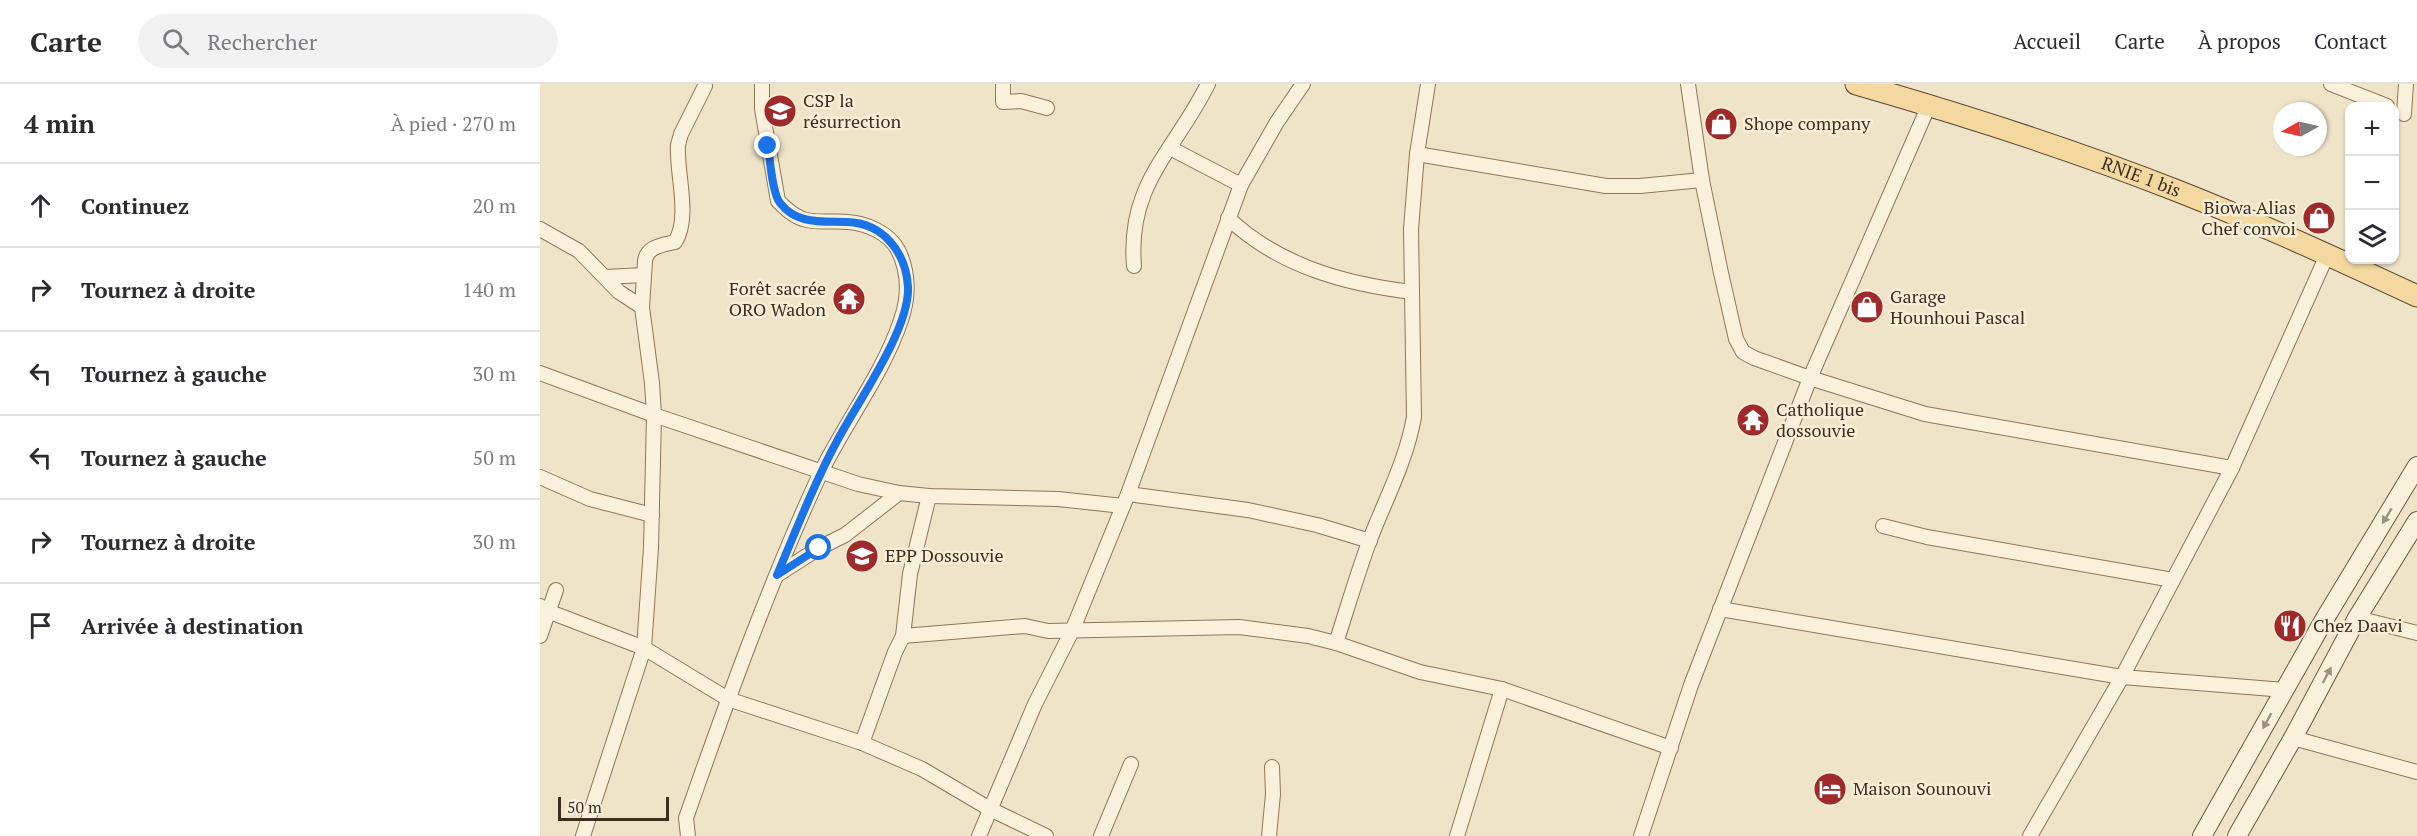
<!DOCTYPE html>
<html lang="fr">
<meta charset="utf-8">
<style>
:root{--surface:#fff;--page:#f2f2f3;--text:#2b2b33;--muted:#7c7c81;--line:#e1e1e2}
body{margin:0;font-family:"PT Serif",serif;background:var(--page);color:var(--text)}
.controls{position:absolute;right:18px;top:18px;display:grid;overflow:hidden;border-radius:12px;box-shadow:0 2px 4px #0004}
.controls button{width:54px;height:54px;display:grid;place-items:center;padding:0;border:0;border-bottom:2px solid var(--line);background:var(--surface);color:var(--text);font:30px sans-serif}
.compass{position:absolute;left:1733px;top:18px;width:54px;height:54px;border-radius:50%;background:var(--surface);box-shadow:0 2px 4px #0004;rotate:262deg}
.scale{position:absolute;left:18px;bottom:15px;width:111px;box-sizing:border-box;padding-left:6px;border:3px solid #3d2e20;border-top:0;font-size:16px;line-height:21px;white-space:nowrap;color:#3d2e20;-webkit-text-stroke:4px #f7eed8;paint-order:stroke}
.stop{position:absolute;width:18px;height:18px;margin:-14px;border:4px solid #1a73e8;border-radius:50%;background:#fff}
.stop.end{background:#1a73e8;border-color:#fff;box-shadow:0 2px 6px #0008}
.list{margin:0;padding:0;list-style:none}
h2{display:flex;justify-content:space-between;align-items:center;height:78px;margin:0;padding:0 24px;font-size:26px}
h2 small{font-size:20px;font-weight:400;color:var(--muted)}
.list li{display:grid;grid-template-columns:39px 1fr auto;gap:18px;align-items:center;box-sizing:border-box;height:84px;padding:0 24px;border-top:2px solid var(--line)}
.list b{display:block;font-size:22px;white-space:nowrap}
.list em{font-size:20px;font-style:normal;color:var(--muted)}
.icon{flex:none;width:33px;height:33px;fill:none;stroke:currentColor;stroke-width:2;stroke-linecap:round;stroke-linejoin:round}
.map{position:relative;flex:none;width:1877px;height:752px;overflow:hidden}
header{display:flex;align-items:center;gap:36px;box-sizing:border-box;height:84px;padding:0 30px;background:var(--surface);border-bottom:2px solid var(--line)}
header strong{font-size:28px}
nav{display:flex;gap:33px;margin-inline-start:auto;font-size:21px}
.search{width:420px;height:54px;background:var(--page);display:flex;align-items:center;gap:15px;box-sizing:border-box;padding:0 21px;border-radius:33px;color:var(--muted);font-size:22px}
main{display:flex}
aside{flex:1;background:var(--surface)}
.map>svg:first-child{display:block}
.lines{fill:none;stroke-linecap:round;stroke-linejoin:round}
.minor-casing{stroke:#8d765c;stroke-width:16}
.secondary-casing{stroke:#6f573f;stroke-width:20}
.primary-casing{stroke:#5b4430;stroke-width:23}
.minor{stroke:#faf1dc;stroke-width:14}
.secondary{stroke:#faf1dc;stroke-width:18}
.primary{stroke:#f3d9a0;stroke-width:21}
.oneway{fill:#9c907e}
.route{stroke:#1a73e8;stroke-width:8}
.labels{text-anchor:middle;stroke-width:5;stroke-linejoin:round;paint-order:stroke}
.poi-label{font-size:18px;fill:#3d2e20;stroke:#f7eed8;text-anchor:start}
.street-label{font-size:18px;fill:#3d2e20;stroke:#f7eed8}
</style>
<header>
<strong>Carte</strong>
<div class="search"><svg class="icon" aria-label="search" viewBox="0 0 24 24"><circle cx="10" cy="10" r="6"/><path d="M15 15l6 6"/></svg>Rechercher</div>
<nav><a>Accueil</a><a>Carte</a><a>À propos</a><a>Contact</a></nav>
</header>
<main>
<aside>
<h2>4 min<small>À pied · 270 m</small></h2>
<ul class="list">
<li><svg class="icon" aria-label="ahead" viewBox="0 0 24 24"><path d="M12 20V5M6 11l6-6 6 6"/></svg><div><b>Continuez</b></div><em>20 m</em></li>
<li><svg class="icon" aria-label="right" viewBox="0 0 24 24"><path d="M7 20v-9h11M14 6l5 5-5 5"/></svg><div><b>Tournez à droite</b></div><em>140 m</em></li>
<li><svg class="icon" aria-label="left" viewBox="0 0 24 24"><path d="M17 20v-9H6M10 6l-5 5 5 5"/></svg><div><b>Tournez à gauche</b></div><em>30 m</em></li>
<li><svg class="icon" aria-label="left" viewBox="0 0 24 24"><path d="M17 20v-9H6M10 6l-5 5 5 5"/></svg><div><b>Tournez à gauche</b></div><em>50 m</em></li>
<li><svg class="icon" aria-label="right" viewBox="0 0 24 24"><path d="M7 20v-9h11M14 6l5 5-5 5"/></svg><div><b>Tournez à droite</b></div><em>30 m</em></li>
<li><svg class="icon" aria-label="arrive" viewBox="0 0 24 24"><path d="M6 21V4h12l-3 4 3 4H6"/></svg><div><b>Arrivée à destination</b></div></li>
</ul>
</aside>
<div class="map">
<svg width="1877" height="752" viewBox="0 0 1877 752">
<rect width="100%" height="100%" fill="#f0e4c8"/>
<g class="lines">
<g class="minor-casing">
<g id="minor">
<polyline points="463,0 463,18 481,17 507,24"/>
<polyline points="1148,0 1162,96 1181,189 1196,255 1203,268 1214,274 1270,294 1385,330 1692,384"/>
<polyline points="1791,0 1847,22"/>
<polyline points="1864,30 1866,0"/>
<polyline points="630,64 701,101"/>
<polyline points="877,70 1066,102 1100,102 1162,96"/>
<path d="M688,134c51,48 117,66 184,74"/>
<polyline points="0,145 39,167 79,208 102,223"/>
<path d="M594,182c-7,-82 40,-114 74,-182"/>
<polyline points="66,193 104,191"/>
<polyline points="0,289 114,331 318,400 359,409 389,412 518,415 583,422"/>
<polyline points="0,393 50,415 112,431"/>
<polyline points="588,410 708,426 777,441 830,457"/>
<polyline points="1343,442 1387,453 1633,496"/>
<polyline points="237,491 279,464 305,451 359,409"/>
<polyline points="0,522 10,528 104,564 188,615 322,659 382,685 450,725 506,752"/>
<polyline points="1180,525 1582,593 1745,606"/>
<polyline points="1817,534 1877,549"/>
<polyline points="0,552 16,506"/>
<polyline points="363,552 485,542 508,547 699,543 768,552 796,559 880,588 962,605 1131,664"/>
<path d="M796,559c11,-34 21,-68 33,-101 16,-42 37,-80 45,-125l-3,-188 6,-75 11,-70"/>
<polyline points="1753,654 1877,688"/>
<polyline points="322,659 355,568 363,552 370,490 389,412"/>
<path d="M43,752l61,-188 7,-100 3,-133 -2,-32 -10,-76 3,-46c2,-15 18,-16 30,-19 16,-24 1,-70 3,-97l3,-11 24,-48"/>
<path d="M148,752l-2,-18c41,-117 83,-234 135,-346 25,-51 62,-98 80,-152 8,-23 8,-48 -3,-70 -9,-17 -32,-27 -50,-28 -15,-2 -30,2 -45,-3 -10,-3 -18,-11 -25,-18l-16,-92v-25"/>
<polyline points="439,752 495,620 532,547 588,410 701,101 737,38 763,0"/>
<polyline points="561,752 591,680"/>
<polyline points="729,752 733,710 732,683"/>
<polyline points="917,752 962,605"/>
<polyline points="1101,752 1151,601 1270,294 1389,21"/>
<polyline points="1490,752 1582,593 1692,384 1787,171"/>
</g>
</g>
<g class="secondary-casing">
<g id="secondary">
<polyline points="1662,752 1784,536 1877,382"/>
<polyline points="1697,752 1753,654 1817,534 1877,437"/>
</g>
</g>
<g class="primary-casing">
<g id="primary">
<path id="s1" d="M1316,0c108,31 215,65 319,106 82,32 162,69 242,106"/>
</g>
</g>
<use href="#minor" class="minor"/>
<use href="#secondary" class="secondary"/>
<use href="#primary" class="primary"/>
</g>
<defs><path id="oneway-solid" d="M-6-.8H1V-3.2L6.5 0L1 3.2V.8H-6Z" transform="scale(1.5)"/></defs>
<g class="oneway">
<use href="#oneway-solid" transform="translate(1847 432) rotate(121)"/>
<use href="#oneway-solid" transform="translate(1787 591) rotate(-62)"/>
<use href="#oneway-solid" transform="translate(1727 637) rotate(119)"/>
</g>
<g class="lines">
<path class="route" d="M228,62c2,13 4,47 12,57 17,22 42,18 67,19 36,1 59,30 61,65 2,43 -52,117 -72,156 -23,42 -40,88 -59,132l42,-27"/>
</g>
<defs>
<g id="school-disc" transform="scale(1.725)"><circle r="9.5" fill="#9e2a2b" stroke="#f7eed8"/><path d="M0-5L7-2L0 1L-7-2ZM-4 1L0 2.5L4 1V4Q0 6-4 4Z" fill="#fff"/></g>
<g id="shop-disc" transform="scale(1.725)"><circle r="9.5" fill="#9e2a2b" stroke="#f7eed8"/><path d="M-5-2.5h2.3a2.7 3.5 0 0 1 5.4 0H5L5.5 6h-11ZM-1.5-2.5h3a1.5 2.3 0 0 0-3 0Z" fill="#fff"/></g>
<g id="temple-disc" transform="scale(1.725)"><circle r="9.5" fill="#9e2a2b" stroke="#f7eed8"/><path d="M0-6L5-2H3V0L6.5 2.5H4V6H1.5V3h-3V6H-4V2.5H-6.5L-3 0V-2H-5Z" fill="#fff"/></g>
<g id="restaurant-disc" transform="scale(1.725)"><circle r="9.5" fill="#9e2a2b" stroke="#f7eed8"/><path d="M-5-6h1v4h1v-4h1v4h1v-4h1v5L-1.5 .5V6h-2V.5L-5-1ZM5-6V6H3V1.5H1.5Q1.5-4 5-6Z" fill="#fff"/></g>
<g id="hotel-disc" transform="scale(1.725)"><circle r="9.5" fill="#9e2a2b" stroke="#f7eed8"/><path d="M-6-4.5h1.5V1H6V5H4.5V3h-9V5H-6ZM-4 0a1.8 1.8 0 1 1 3.6 0ZM.5 0V-2.5h3Q6-2.5 6 0Z" fill="#fff"/></g>
</defs>
<g fill-rule="evenodd">
<use href="#school-disc" x="240" y="27"/>
<use href="#shop-disc" x="1181" y="40"/>
<use href="#shop-disc" x="1779" y="134"/>
<use href="#temple-disc" x="309" y="215"/>
<use href="#shop-disc" x="1327" y="223"/>
<use href="#temple-disc" x="1213" y="336"/>
<use href="#school-disc" x="322" y="472"/>
<use href="#restaurant-disc" x="1750" y="542"/>
<use href="#hotel-disc" x="1290" y="705"/>
</g>
<g class="labels">
<g class="poi-label">
<text x="263" y="23">CSP la<tspan x="263" dy="21">résurrection</tspan></text>
<text x="1204" y="46">Shope company</text>
<text x="1756" y="130" text-anchor="end">Biowa Alias<tspan x="1756" dy="21">Chef convoi</tspan></text>
<text x="286" y="211" text-anchor="end">Forêt sacrée<tspan x="286" dy="21">ORO Wadon</tspan></text>
<text x="1350" y="219">Garage<tspan x="1350" dy="21">Hounhoui Pascal</tspan></text>
<text x="1236" y="332">Catholique<tspan x="1236" dy="21">dossouvie</tspan></text>
<text x="345" y="478">EPP Dossouvie</text>
<text x="1773" y="548">Chez Daavi</text>
<text x="1313" y="711">Maison Sounouvi</text>
</g>
<g class="street-label">
<text dy="6" stroke="none"><textPath href="#s1" startOffset="300">RNIE 1 bis</textPath></text>
</g>
</g>
</svg>
<div class="controls">
<button>+</button>
<button>−</button>
<button><svg class="icon" aria-label="layers" viewBox="0 0 24 24"><path d="M12 4l9 5-9 5-9-5zM3 14l9 5 9-5"/></svg></button>
</div>
<svg class="compass" viewBox="-18 -18 36 36"><path d="M0-13l5 13h-10z" fill="#e53935"/><path d="M0 13l5-13h-10z" fill="#7c7c81"/></svg>
<div class="scale">50 m</div>
<div class="stop" style="left:279px;top:464px"></div>
<div class="stop end" style="left:228px;top:62px"></div>
</div>
</main>
